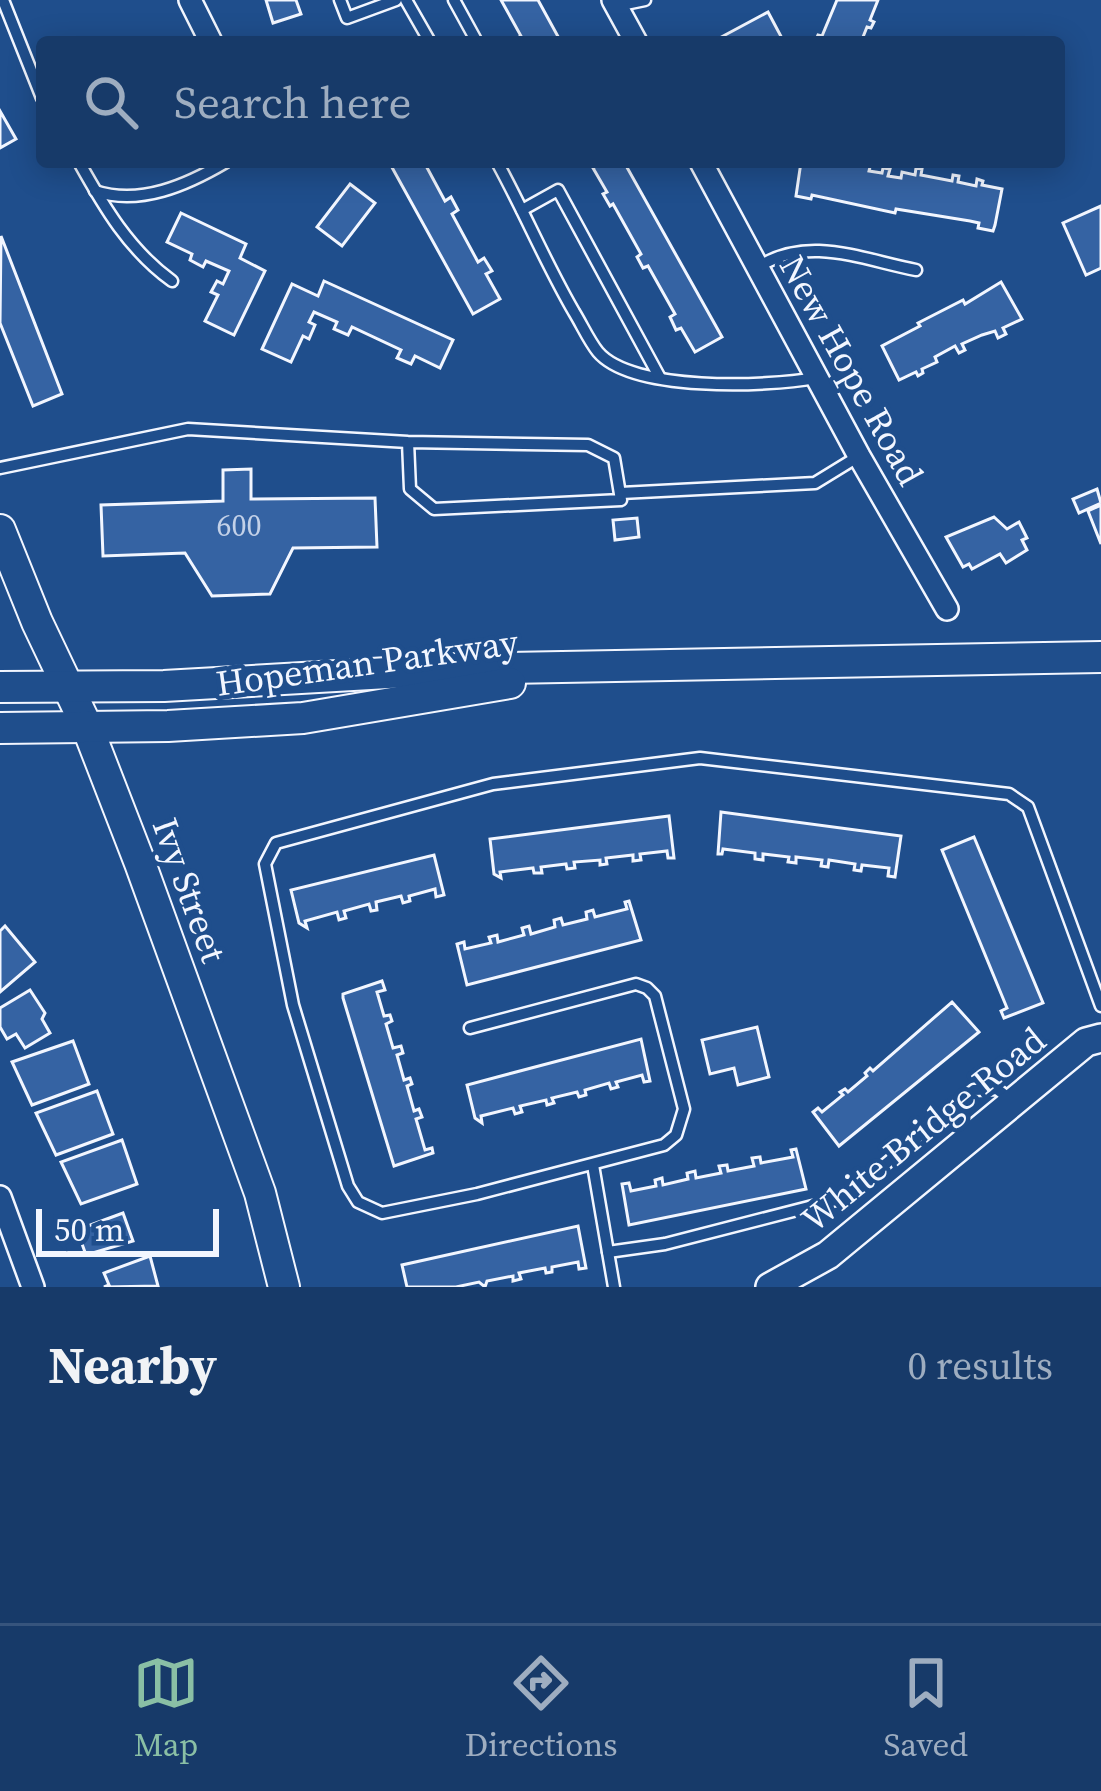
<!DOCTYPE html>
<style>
:root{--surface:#173a69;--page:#244571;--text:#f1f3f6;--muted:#9eadc0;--line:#36547d;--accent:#8abfa5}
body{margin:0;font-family:"Source Serif 4",serif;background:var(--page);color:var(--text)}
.scale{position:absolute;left:36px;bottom:30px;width:183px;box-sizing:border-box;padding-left:12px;border:6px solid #f2f6ff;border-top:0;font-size:33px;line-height:42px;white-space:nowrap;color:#f2f6ff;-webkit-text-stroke:9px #1f4e8c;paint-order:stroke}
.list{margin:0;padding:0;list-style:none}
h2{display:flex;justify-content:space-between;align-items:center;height:156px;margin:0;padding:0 48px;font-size:51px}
h2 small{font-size:39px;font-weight:400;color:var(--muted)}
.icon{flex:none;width:66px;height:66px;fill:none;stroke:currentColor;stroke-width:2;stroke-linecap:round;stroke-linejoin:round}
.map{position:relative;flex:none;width:1101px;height:1287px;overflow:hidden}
.search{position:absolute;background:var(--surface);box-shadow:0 6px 30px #0003;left:36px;right:36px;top:36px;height:132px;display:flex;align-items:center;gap:30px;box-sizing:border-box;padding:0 42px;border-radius:12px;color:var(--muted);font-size:45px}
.sheet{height:336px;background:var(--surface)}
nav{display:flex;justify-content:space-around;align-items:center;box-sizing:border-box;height:168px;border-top:3px solid var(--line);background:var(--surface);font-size:33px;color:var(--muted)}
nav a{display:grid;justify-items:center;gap:6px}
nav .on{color:var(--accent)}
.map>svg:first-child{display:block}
.building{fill:#3563a3;stroke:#f2f6ff;stroke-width:3}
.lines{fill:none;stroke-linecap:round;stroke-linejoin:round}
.service-casing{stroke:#f2f6ff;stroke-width:15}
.minor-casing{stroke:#f2f6ff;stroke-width:26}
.tertiary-casing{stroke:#f2f6ff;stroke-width:32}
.secondary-casing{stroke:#f2f6ff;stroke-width:34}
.service{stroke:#1f4e8c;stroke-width:10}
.minor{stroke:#1f4e8c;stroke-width:21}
.tertiary{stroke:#1f4e8c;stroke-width:27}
.secondary{stroke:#1f4e8c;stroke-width:30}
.labels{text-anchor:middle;stroke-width:9;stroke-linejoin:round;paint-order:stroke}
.number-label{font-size:30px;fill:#c3d1e8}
.street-label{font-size:36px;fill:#f2f6ff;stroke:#1f4e8c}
</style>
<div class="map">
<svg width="1101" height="1287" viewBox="0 0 1101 1287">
<rect width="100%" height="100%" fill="#1f4e8c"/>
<g class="building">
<polygon points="266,0 296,0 301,14 273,23"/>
<polygon points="501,0 538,0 561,42 519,42 517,38 521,36"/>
<polygon points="837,0 878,0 870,20 874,22 871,28 867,27 861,42 815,42 818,35 822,36"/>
<polygon points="768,12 784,42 712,42"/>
<polygon points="0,111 16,139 0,148"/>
<polygon points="389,162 424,162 445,201 451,197 458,210 452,214 478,262 484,258 492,271 486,274 500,299 473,314"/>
<polygon points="603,162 624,162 722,337 695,352 681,328 676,330 670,317 675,314 648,266 643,268 637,257 641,254 613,204 610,206 603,194 607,192 593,168"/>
<polygon points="801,162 852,162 870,167 869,171 882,173 883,168 890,169 888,176 901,178 902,172 915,175 916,168 922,169 921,175 952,181 953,175 959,176 958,182 976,186 977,179 983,181 982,185 1002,189 995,225 993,231 978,228 979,223 970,221 896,209 895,213 812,195 811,199 796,196"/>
<polygon points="350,184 375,203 342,246 317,227"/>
<polygon points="1101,206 1101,268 1086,275 1063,223"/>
<polygon points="181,213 246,244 240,258 265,271 234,335 205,321 218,295 211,292 217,281 223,284 229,271 206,261 203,267 190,260 192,254 167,242"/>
<polygon points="1,236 62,394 33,406 0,323"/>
<polygon points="324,281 453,340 440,368 415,356 411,364 397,358 401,350 352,327 348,335 334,329 337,322 314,312 309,322 315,325 309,339 303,336 291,362 262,349 292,284 318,296"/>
<polygon points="1001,282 1022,319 1003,328 1006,334 998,338 995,331 982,335 962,344 965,350 959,353 955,346 935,357 937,362 922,369 923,373 918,376 916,372 899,380 882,346 920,326 918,323 963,300 965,304"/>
<polygon points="251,469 251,499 375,498 377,547 293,548 270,594 212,596 185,553 103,556 101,505 223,501 223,470"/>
<polygon points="1097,489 1101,503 1079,513 1073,499"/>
<polygon points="1101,505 1101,544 1088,511"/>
<polygon points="994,517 1007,529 1019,522 1027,538 1022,540 1027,550 1006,563 1000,554 972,569 969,564 963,567 946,537"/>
<polygon points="637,518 639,537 615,540 613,520"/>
<polygon points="721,812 901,836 895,877 888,876 889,868 862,865 861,871 854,870 855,864 829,860 828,867 821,866 822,860 796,857 796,863 788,862 789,857 763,854 763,860 755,859 755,853 723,849 722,854 718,854"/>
<polygon points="669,816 674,858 668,858 667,851 640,854 641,860 633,861 633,855 606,858 607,864 600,865 600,860 574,862 575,868 567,869 566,864 541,867 542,873 534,873 533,868 500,872 501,878 494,874 490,839"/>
<polygon points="974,837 1043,1003 1004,1018 1001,1011 1007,1008 942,850"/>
<polygon points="434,855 444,895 436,897 435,889 409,896 410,901 403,903 401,896 376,902 377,910 371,911 369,904 344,911 346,918 339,920 337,912 305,921 307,928 299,923 291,890"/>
<polygon points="629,901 641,940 467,985 457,944 464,942 465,949 491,943 489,937 497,935 498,942 524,935 522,928 529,926 531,934 555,927 554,920 561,918 563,925 587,919 586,912 593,910 595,917 627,909 625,902"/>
<polygon points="5,926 35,962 0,992 0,931"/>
<polygon points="382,981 385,990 377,992 384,1016 390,1015 392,1021 386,1024 393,1048 401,1046 403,1053 397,1055 404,1080 410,1078 412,1084 407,1086 414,1111 419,1109 422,1117 416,1119 425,1150 432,1148 433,1153 394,1166 343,998 343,994"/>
<polygon points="30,990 45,1013 42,1019 50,1033 25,1048 16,1034 7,1039 0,1027 0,1008"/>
<polygon points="952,1002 979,1032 839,1146 813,1112 818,1108 822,1112 843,1095 840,1092 845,1089 848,1092 867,1076 865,1073 870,1068 873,1071"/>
<polygon points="757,1027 769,1077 738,1085 734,1068 710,1074 702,1040"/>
<polygon points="641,1039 650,1081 644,1082 642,1075 616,1082 618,1087 611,1089 609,1083 585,1090 586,1095 579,1097 577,1092 552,1098 554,1103 547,1105 546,1100 520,1106 522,1112 515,1114 513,1108 481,1116 482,1123 475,1118 467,1085"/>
<polygon points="73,1041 89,1084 32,1105 12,1062"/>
<polygon points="97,1091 113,1134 56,1155 36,1113"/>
<polygon points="122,1140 137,1184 81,1204 61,1162"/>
<polygon points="796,1149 806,1189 629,1225 622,1184 629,1183 631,1191 656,1186 655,1180 662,1178 663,1185 688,1179 687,1173 695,1171 696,1178 721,1173 719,1166 727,1165 728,1171 754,1166 752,1158 760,1157 761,1163 793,1157 791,1150"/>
<polygon points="123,1213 133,1241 86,1255 77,1230"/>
<polygon points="578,1226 586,1268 579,1269 578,1262 552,1267 552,1272 546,1273 545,1268 519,1273 521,1279 513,1281 513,1276 487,1281 485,1287 479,1282 456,1287 407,1287 402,1265"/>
<polygon points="150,1256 158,1286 104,1287 109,1285 104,1273"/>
</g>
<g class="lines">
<g class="service-casing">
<g id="service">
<polyline points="3,0 42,98"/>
<polyline points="340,0 347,18 396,0"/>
<polyline points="406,0 430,42"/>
<polyline points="454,0 477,42"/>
<polyline points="616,6 645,0"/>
<path d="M79,162c25,45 50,88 93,119"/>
<path d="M497,162c27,49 49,102 77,150 8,13 15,29 24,40 34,40 169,35 217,26"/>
<path d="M95,191c45,15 92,-6 131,-29"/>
<polyline points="522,210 558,190 660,378"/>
<path d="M758,267c51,-32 102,-8 158,3"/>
<polyline points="0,468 188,429 408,442 588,445 614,458 621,500 434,509 410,489 408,442"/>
<polyline points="621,493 815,483 859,456"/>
<polyline points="470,1028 636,984 647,988 655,996 684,1109 676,1135 664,1145 477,1194 382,1213 358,1202 348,1186 293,1005 265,864 276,843 493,784 700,758 1009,794 1028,807 1101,1006"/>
<polyline points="593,1165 614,1287"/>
<polyline points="608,1252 665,1244 836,1200 851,1193 974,1090 997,1089 1011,1100"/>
</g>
</g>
<g class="minor-casing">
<g id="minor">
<polyline points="190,0 211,42"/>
<polyline points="613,0 636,42"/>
<polyline points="701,162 859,456 947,609"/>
<polyline points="0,1197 33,1287"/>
</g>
</g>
<g class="tertiary-casing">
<polyline id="tertiary" points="770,1287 828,1255 1086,1042 1101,1038"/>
</g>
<g class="secondary-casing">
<g id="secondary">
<polyline points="0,530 37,622 88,729 140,863 260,1193 284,1287"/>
<polyline points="0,687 164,686 457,669 1101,657"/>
<polyline points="0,728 168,726 303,718 510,683"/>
</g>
</g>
<use href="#service" class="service"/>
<use href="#minor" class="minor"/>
<use href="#tertiary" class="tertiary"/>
<use href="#secondary" class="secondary"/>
</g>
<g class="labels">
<g class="number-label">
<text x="239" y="536">600</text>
</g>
<g class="street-label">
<text transform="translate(852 370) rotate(61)" y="13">New Hope Road</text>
<text transform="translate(367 662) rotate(-8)" y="13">Hopeman Parkway</text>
<text transform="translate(190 890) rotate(70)" y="13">Ivy Street</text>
<text transform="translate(923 1129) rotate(-39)" y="13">White Bridge Road</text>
</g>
</g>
</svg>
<div class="scale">50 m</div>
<div class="search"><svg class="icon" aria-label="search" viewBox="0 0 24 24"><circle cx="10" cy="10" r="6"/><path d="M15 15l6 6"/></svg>Search here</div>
</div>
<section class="sheet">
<h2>Nearby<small>0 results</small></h2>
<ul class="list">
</ul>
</section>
<nav>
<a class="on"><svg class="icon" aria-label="map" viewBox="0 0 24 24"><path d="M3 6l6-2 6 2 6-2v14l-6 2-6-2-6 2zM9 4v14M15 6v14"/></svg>Map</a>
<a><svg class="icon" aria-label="directions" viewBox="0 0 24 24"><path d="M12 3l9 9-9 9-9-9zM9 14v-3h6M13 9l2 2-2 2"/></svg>Directions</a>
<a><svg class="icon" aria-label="saved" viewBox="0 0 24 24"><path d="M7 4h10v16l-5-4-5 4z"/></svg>Saved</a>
</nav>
